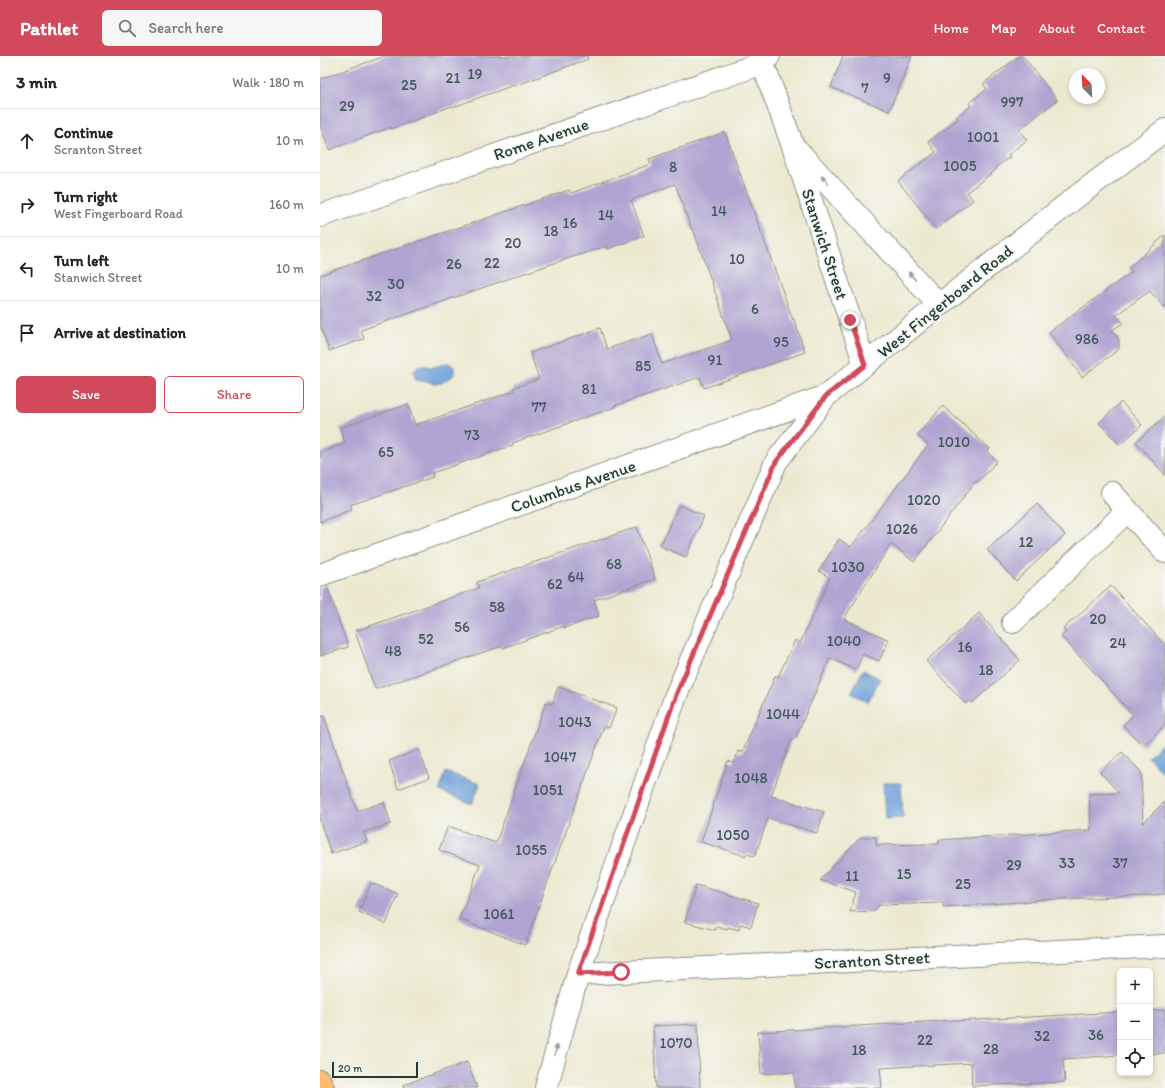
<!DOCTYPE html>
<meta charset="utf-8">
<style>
:root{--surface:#fff;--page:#f6f6f6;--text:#222;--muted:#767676;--line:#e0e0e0;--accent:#d1495b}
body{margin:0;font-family:Itim,sans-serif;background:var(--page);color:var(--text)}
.controls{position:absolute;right:12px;bottom:12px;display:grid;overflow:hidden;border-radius:6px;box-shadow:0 2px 6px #0003}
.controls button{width:36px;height:36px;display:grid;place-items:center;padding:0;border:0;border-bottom:1px solid var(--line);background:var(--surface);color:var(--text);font:20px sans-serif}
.compass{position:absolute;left:749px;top:12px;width:36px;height:36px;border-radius:50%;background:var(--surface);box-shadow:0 2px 6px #0003;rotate:336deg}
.scale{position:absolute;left:12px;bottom:10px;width:86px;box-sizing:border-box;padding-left:4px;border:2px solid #1f3d34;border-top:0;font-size:11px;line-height:14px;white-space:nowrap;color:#1f3d34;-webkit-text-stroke:3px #f6f6f2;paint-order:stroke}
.stop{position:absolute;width:12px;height:12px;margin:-9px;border:3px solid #d1495b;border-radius:50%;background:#fff}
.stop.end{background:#d1495b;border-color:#fff;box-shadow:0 1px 4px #0008}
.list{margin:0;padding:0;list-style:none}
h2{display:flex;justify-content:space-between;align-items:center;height:52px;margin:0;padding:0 16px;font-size:17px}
h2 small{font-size:13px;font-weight:400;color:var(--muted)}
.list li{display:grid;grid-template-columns:26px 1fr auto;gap:12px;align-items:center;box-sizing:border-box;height:64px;padding:0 16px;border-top:1px solid var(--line)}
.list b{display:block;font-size:15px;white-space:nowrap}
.list p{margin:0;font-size:13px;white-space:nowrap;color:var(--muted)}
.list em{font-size:13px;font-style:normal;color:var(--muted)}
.actions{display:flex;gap:8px;padding:12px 16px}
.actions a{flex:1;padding:9px 0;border:1px solid var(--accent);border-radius:6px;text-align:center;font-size:14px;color:var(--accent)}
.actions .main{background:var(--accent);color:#fff}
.icon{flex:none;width:22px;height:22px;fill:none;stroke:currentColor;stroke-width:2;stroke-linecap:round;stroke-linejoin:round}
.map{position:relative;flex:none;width:845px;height:1032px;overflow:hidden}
header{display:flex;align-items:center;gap:24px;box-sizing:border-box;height:56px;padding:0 20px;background:var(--accent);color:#fff}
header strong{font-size:19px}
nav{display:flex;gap:22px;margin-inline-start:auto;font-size:14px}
.search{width:280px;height:36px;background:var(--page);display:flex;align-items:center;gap:10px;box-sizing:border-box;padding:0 14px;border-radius:6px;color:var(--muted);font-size:15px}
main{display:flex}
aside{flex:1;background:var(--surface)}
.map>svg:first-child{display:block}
.water{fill:#6d9fd8;stroke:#466e86}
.building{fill:#b0a5d2}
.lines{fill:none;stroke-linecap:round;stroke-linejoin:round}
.minor-casing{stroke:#869382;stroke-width:24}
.major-casing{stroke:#869382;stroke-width:24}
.minor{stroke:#fff;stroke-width:22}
.major{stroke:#fdbc6f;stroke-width:22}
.oneway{fill:#8f9e9a}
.route{stroke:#d1495b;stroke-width:5}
.labels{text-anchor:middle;stroke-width:3.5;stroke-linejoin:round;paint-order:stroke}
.number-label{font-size:15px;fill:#43575c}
.street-label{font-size:17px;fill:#1f3d34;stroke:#f6f6f2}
</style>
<header>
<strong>Pathlet</strong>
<div class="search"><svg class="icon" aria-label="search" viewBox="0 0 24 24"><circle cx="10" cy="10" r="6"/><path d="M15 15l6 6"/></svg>Search here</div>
<nav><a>Home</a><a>Map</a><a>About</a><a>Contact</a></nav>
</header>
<main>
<aside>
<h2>3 min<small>Walk · 180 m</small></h2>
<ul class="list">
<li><svg class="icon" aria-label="ahead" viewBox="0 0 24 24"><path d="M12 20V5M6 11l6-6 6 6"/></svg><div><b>Continue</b><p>Scranton Street</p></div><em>10 m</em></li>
<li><svg class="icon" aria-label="right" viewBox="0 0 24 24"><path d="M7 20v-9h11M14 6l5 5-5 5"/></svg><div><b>Turn right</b><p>West Fingerboard Road</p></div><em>160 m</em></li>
<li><svg class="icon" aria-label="left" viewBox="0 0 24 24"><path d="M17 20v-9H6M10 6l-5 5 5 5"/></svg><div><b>Turn left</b><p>Stanwich Street</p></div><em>10 m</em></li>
<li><svg class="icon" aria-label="arrive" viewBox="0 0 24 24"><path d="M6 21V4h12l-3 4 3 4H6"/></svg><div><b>Arrive at destination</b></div></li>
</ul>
<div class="actions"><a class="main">Save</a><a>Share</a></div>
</aside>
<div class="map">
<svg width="845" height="1032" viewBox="0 0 845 1032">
<rect width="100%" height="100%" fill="#f6f6f2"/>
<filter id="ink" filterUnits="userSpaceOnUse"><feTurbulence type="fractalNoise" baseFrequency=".025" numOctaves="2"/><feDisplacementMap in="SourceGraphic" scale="8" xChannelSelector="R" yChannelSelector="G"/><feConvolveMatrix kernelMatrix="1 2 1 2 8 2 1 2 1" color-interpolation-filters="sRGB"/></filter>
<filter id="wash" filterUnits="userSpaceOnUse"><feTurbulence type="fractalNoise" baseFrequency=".012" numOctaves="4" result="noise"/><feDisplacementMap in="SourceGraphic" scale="16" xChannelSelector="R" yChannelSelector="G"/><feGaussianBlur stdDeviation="0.9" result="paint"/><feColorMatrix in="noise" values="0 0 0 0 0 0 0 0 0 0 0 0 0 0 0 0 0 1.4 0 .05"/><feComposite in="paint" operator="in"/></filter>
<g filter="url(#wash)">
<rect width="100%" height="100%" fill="#ede9d1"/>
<g class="water">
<path d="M129,307l5,4v6l-1,3 -12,7 -7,1 -7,-3h-7l-5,-3 -1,-7 4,-5c6,-2 8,1 14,1 6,0 10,-4 17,-4z"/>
<polygon points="543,614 560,623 548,646 531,637"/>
<polygon points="844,686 845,687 845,719 828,701"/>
<polygon points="126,716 160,728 152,748 119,735"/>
<polygon points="563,727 581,727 583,762 565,763"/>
</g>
<g id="blocks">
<g class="building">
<polygon points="65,0 267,0 268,3 194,30 194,29 133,51 132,50 71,73 71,71 9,94 0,69 0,23"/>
<polygon points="523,0 592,0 569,55 511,31"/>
<polygon points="699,0 703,0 737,44 699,74 707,84 688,99 690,101 675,112 677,113 647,136 653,144 616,173 578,125 616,96 608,86 638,63 636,61 651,50 649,47 667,33 663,28"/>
<polygon points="405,76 473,264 474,263 485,296 384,332 380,321 294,350 295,351 192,387 193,389 112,417 113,421 30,449 32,453 0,466 0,397 25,387 20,372 88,348 95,369 194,335 193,332 219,323 210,297 280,272 287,293 332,278 342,308 412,284 373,173 372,174 355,128 311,144 324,180 288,193 287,190 231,208 41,274 44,283 9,295 0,268 0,219 249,134 251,137 331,108 329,103"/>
<polygon points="845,179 845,252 830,235 796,259 803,267 792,274 799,284 799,293 762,321 729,276 812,216 809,212"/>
<polygon points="801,346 822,369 800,389 779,367"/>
<polygon points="623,350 670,393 667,396 677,405 658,426 656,425 594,506 571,488 524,563 569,584 559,605 543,598 536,614 510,602 475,683 472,682 451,740 504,756 497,777 448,762 435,800 426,798 426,800 381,786 408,705 414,707 418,695 422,697 455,620 458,621 475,584 480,587 510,522 499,515 519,483 531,491 569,441 608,389 597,379"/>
<polygon points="845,360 845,419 816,386"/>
<polygon points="717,448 745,479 696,525 667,494"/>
<polygon points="359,449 384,460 366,501 340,490"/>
<polygon points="317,471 335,523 274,544 279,560 244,572 244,570 183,592 182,590 55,633 35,575 159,532 157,526"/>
<polygon points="7,530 28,591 0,600 0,531"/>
<polygon points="791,530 845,589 845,669 823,690 803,669 813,659 741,580 746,577 743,573"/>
<polygon points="659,557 700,604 652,647 650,644 646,648 606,605"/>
<polygon points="238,631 297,652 289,672 284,670 205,889 139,863 160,809 119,794 128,770 176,787 226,646 232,648"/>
<polygon points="0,660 4,660 37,755 64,746 71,768 44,776 47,785 11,798 0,765"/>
<polygon points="99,694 109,722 78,733 69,705"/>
<polygon points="802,696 821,716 823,767 845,745 845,838 821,840 716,844 716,845 623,851 623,847 559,849 554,855 530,856 536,836 500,824 540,782 556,781 556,789 619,788 619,784 771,774 769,738 799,737 780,716"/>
<polygon points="51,827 78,838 66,868 39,856"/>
<polygon points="376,829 438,847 431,871 420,868 419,874 408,871 407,873 396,870 395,874 365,866"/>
<polygon points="845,954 845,997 830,998 830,955"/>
<polygon points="800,956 800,999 743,1003 745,1026 652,1030 651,1007 560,1012 562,1032 475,1032 474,1016 441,1018 438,976 637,964 637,965"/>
<polygon points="378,968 380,1032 336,1032 333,970"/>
<polygon points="147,1006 157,1032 84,1032 83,1029"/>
</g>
</g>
</g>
<g filter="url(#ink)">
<use href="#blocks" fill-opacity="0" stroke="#869382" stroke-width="1"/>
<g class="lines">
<g class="minor-casing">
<g id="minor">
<polyline points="440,0 473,90 545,309"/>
<polyline points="478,95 619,249"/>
<polyline points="0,160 443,7 449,0"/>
<polyline points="792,437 845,496"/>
<polyline points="0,519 506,340"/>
<polyline points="693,566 807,455"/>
<polyline points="258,918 845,890"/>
<polyline points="226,1032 258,918 356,639 456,406 506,340 619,249 760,138 845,74"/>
</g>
</g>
<g class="major-casing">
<polyline id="major" points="0,1025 3,1032"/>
</g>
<use href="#minor" class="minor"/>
<use href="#major" class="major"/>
</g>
<defs><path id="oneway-solid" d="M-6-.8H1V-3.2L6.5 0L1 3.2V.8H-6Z"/></defs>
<g class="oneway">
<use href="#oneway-solid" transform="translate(505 124) rotate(-132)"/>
<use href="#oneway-solid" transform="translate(592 220) rotate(-132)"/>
<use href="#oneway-solid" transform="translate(236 994) rotate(-75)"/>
</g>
</g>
<g class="lines" filter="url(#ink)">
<polyline class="route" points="301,916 258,918 356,639 456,406 506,340 545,309 530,264"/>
</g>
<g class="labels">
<g class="number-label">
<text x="155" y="23">19</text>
<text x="133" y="27">21</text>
<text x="567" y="27">9</text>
<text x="89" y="34">25</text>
<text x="545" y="37">7</text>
<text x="692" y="51">997</text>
<text x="27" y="55">29</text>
<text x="663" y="86">1001</text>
<text x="640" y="115">1005</text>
<text x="353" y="116">8</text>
<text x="399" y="160">14</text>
<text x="286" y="164">14</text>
<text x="250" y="172">16</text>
<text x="231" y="180">18</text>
<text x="193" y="192">20</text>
<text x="417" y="208">10</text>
<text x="172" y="212">22</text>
<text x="134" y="213">26</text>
<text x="76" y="233">30</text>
<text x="54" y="245">32</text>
<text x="435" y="258">6</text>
<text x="767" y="288">986</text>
<text x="461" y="291">95</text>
<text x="395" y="309">91</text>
<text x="323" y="315">85</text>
<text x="269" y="338">81</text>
<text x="219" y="356">77</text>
<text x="152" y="384">73</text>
<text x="634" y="391">1010</text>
<text x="66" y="401">65</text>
<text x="604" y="449">1020</text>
<text x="582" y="478">1026</text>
<text x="706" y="491">12</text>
<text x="294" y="513">68</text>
<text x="528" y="516">1030</text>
<text x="256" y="526">64</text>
<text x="235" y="533">62</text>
<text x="177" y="556">58</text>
<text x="778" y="568">20</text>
<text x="142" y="576">56</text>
<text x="106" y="588">52</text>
<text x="524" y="590">1040</text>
<text x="798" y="592">24</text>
<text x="645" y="596">16</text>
<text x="73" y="600">48</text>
<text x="666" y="619">18</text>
<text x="463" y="663">1044</text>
<text x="255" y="671">1043</text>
<text x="240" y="706">1047</text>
<text x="431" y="727">1048</text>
<text x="228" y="739">1051</text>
<text x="413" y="784">1050</text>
<text x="211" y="799">1055</text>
<text x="747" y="812">33</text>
<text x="800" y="812">37</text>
<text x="694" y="814">29</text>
<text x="584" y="823">15</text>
<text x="532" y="825">11</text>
<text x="643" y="833">25</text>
<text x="179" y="863">1061</text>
<text x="776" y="984">36</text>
<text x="722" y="985">32</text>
<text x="605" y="989">22</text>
<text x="356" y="992">1070</text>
<text x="671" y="998">28</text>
<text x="539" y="999">18</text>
</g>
<g class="street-label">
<text transform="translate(221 83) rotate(-19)" y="6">Rome Avenue</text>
<text transform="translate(505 188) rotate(72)" y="6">Stanwich Street</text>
<text transform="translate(625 245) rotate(-39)" y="6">West Fingerboard Road</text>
<text transform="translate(253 430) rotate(-19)" y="6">Columbus Avenue</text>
<text transform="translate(552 904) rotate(-3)" y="6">Scranton Street</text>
</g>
</g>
</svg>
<div class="controls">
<button>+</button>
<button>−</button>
<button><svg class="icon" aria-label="locate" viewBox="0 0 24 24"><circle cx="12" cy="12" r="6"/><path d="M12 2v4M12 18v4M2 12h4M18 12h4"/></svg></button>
</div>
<svg class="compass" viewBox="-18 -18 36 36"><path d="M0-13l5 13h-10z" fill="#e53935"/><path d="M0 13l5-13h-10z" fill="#767676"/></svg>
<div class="scale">20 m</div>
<div class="stop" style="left:301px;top:916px"></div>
<div class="stop end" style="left:530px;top:264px"></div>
</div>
</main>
